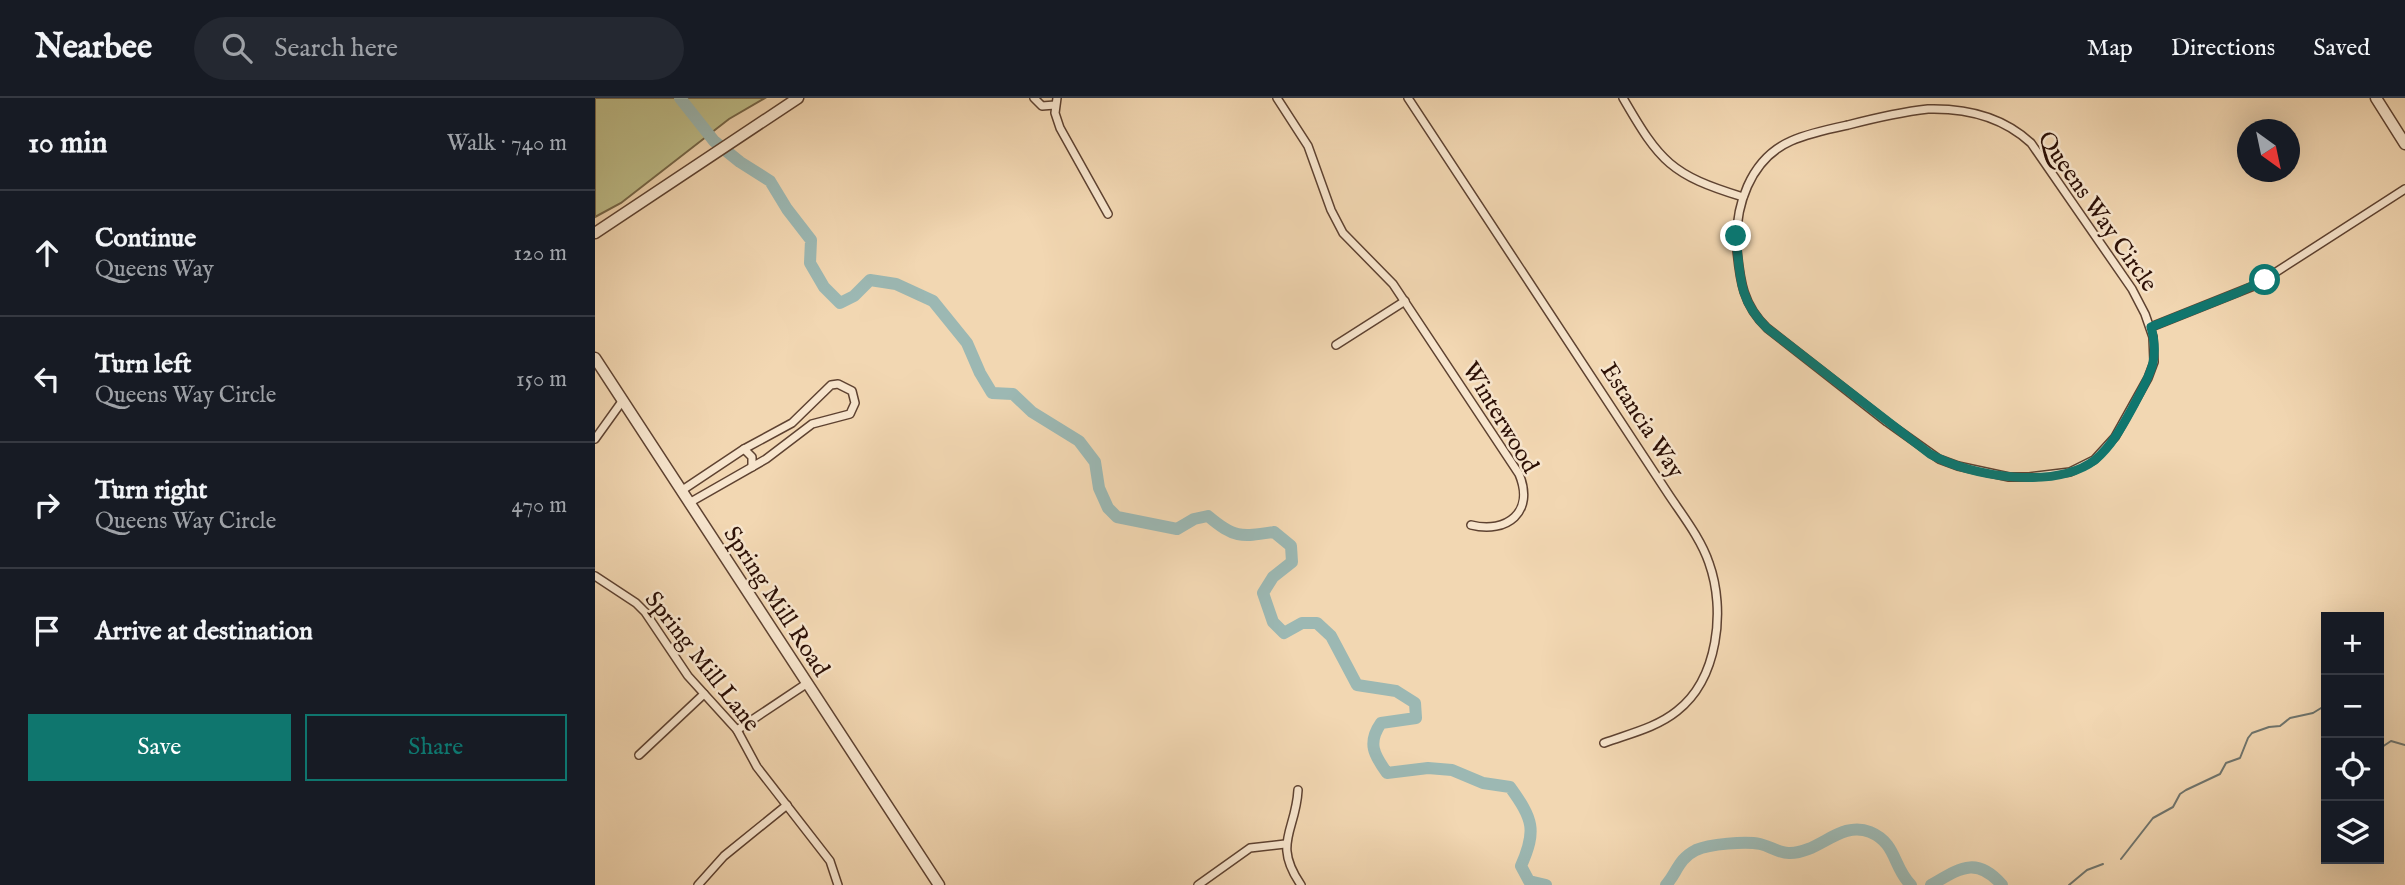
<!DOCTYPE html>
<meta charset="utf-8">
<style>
:root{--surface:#171b24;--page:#242831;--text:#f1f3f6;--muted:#9ea1a6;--line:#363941;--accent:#0f766e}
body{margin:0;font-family:"IM FELL English",serif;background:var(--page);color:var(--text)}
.controls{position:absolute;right:21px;bottom:21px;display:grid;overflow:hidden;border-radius:0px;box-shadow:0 7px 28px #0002}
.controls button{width:63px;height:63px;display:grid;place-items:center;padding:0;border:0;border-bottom:2px solid var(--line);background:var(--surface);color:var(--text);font:35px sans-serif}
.compass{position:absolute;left:1642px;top:21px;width:63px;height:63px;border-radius:50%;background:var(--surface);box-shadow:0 7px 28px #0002;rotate:147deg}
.stop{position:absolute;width:21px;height:21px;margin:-16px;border:5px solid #0f766e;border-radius:50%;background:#fff}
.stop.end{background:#0f766e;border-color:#fff;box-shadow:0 2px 7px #0008}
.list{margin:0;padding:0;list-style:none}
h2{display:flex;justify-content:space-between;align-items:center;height:91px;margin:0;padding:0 28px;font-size:30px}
h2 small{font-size:23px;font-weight:400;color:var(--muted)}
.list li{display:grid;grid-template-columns:46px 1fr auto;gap:21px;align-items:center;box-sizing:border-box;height:126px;padding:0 28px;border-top:2px solid var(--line)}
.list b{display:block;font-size:26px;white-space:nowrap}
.list p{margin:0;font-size:23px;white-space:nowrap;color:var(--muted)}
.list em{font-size:23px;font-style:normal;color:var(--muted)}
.actions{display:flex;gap:14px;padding:21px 28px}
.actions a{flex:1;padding:16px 0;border:2px solid var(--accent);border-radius:0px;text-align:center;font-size:24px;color:var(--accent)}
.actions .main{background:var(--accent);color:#fff}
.icon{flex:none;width:38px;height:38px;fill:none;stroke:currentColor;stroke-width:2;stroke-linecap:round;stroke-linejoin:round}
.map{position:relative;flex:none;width:1810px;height:787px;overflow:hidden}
header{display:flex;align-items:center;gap:42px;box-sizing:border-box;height:98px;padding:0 35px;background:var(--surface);border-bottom:2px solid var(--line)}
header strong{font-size:33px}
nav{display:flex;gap:38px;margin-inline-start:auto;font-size:24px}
.search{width:490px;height:63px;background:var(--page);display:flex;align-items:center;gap:18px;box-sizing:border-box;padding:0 24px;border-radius:38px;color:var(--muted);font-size:26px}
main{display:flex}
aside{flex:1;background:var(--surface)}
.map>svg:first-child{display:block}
.green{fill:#bebd89;stroke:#756648;stroke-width:2}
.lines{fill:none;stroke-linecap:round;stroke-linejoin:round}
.stream{stroke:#6f756e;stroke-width:2}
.river{stroke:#9cb8b3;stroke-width:12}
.minor-casing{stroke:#5e4231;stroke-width:10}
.tertiary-casing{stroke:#5e4231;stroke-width:13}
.minor{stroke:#f7e5cd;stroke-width:7}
.tertiary{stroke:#f7e5cd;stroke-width:10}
.route{stroke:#0f766e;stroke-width:9}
.labels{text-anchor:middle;stroke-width:5;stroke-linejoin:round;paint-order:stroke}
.street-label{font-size:24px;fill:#2c1006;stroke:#f7e5cd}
</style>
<header>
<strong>Nearbee</strong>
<div class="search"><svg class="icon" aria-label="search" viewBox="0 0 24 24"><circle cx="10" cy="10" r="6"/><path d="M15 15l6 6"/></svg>Search here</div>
<nav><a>Map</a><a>Directions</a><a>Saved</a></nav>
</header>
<main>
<aside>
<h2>10 min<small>Walk · 740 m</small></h2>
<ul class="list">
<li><svg class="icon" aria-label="ahead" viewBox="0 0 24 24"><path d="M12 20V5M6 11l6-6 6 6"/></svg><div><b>Continue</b><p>Queens Way</p></div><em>120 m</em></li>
<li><svg class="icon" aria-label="left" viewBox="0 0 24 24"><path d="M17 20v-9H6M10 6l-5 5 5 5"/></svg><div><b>Turn left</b><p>Queens Way Circle</p></div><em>150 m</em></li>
<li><svg class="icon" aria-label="right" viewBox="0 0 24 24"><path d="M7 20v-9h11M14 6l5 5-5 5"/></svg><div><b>Turn right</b><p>Queens Way Circle</p></div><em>470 m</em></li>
<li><svg class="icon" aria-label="arrive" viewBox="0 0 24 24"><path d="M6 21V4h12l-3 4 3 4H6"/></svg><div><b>Arrive at destination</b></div></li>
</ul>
<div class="actions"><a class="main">Save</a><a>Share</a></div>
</aside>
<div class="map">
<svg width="1810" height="787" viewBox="0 0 1810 787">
<rect width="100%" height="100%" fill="#f2d7b2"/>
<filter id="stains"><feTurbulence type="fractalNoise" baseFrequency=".00286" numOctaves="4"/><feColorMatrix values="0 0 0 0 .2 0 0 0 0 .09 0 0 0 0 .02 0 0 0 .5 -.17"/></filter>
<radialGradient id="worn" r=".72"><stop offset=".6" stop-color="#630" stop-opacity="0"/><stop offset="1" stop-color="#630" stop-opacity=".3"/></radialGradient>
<polygon class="green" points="0,0 170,0 134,21 26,105 0,119"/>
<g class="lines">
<g class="stream">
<polyline points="1784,651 1796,643 1810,647"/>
<polyline points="1526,761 1558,720 1578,709 1585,696 1591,692 1625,676 1631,665 1645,660 1653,640 1657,635 1674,629 1685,628 1695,620 1718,615 1731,607"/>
<polyline points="1474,787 1492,772 1508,766"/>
</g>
<g class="river">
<path d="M85,0l34,43 26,21 30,19 17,28 24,31 -1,23 14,24 16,16 14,-7 16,-16 26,4 37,17 34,42 13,30 12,20 21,1 19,18 47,29 16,21 4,26 9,20 9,9 60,12 17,-10 14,-3c26,22 32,21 66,16l17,14 1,16 -19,15 -10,16 10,29 11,11 18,-10h15l14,13 26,49 39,6 19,12 1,15 -35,5c-14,20 -7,32 6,50l41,-5 24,2 31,13 27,4c23,32 27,43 11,79l8,15 17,4"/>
<path d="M1071,787c11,-12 12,-26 30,-35 13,-6 50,-9 64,-6 10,2 20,10 30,9 29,0 51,-33 80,-21 27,11 23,36 41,53"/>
<path d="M1336,787c28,-16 45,-30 71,0"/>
</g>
<g class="minor-casing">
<g id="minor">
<polyline points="439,0 447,8 460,7"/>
<polyline points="462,0 460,15 465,30 513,116"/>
<path d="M682,0l31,48 23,64 12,23 50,51 126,190c16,38 -12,60 -48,51"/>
<path d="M813,0l261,397c14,21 32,44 40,68 17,47 9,116 -32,148 -21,17 -49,23 -73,32"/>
<path d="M1028,0c37,64 48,77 120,99"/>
<path d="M1333,11c38,-1 74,7 103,34l101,146 13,25 8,23 1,25 -6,16 -33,59 -21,23 -24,12 -41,5h-20l-51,-11 -19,-7 -52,-37 -120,-94c-24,-23 -27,-47 -30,-78 -3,-43 13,-91 54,-109 18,-8 38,-12 57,-16 27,-7 53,-13 80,-16z"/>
<polyline points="1556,229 1661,187 1810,91"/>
<polyline points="741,247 810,203"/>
<polyline points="0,341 28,302"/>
<polyline points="149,351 157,359 157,369"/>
<polyline points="86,393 149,351 197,325 236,287 243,286 257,293 260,305 255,316 217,326 171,361 94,405"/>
<polyline points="0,478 41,505 50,514 93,578 142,632 162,669 235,763 243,787"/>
<polyline points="142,632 211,586"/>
<polyline points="44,657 109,596"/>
<path d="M703,692c-2,41 -26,53 3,95"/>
<polyline points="103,787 129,758 192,707"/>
<polyline points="603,787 655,750 690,746"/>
</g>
</g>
<g class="tertiary-casing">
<g id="tertiary">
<polyline points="1781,0 1810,46"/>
<polyline points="0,135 203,0"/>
<polyline points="0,260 344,787"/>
</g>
</g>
<use href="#minor" class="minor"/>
<use href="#tertiary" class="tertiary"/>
</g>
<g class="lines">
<path class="route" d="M1141,138c4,38 2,64 31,92l163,126c41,23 125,36 165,6 18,-15 29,-37 40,-57 15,-29 25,-43 16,-76l88,-35 26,-12"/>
</g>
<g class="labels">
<g class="street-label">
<text transform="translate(1503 113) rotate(55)" y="8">Queens Way Circle</text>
<text transform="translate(906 319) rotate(59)" y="8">Winterwood</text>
<text transform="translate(1048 322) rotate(57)" y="8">Estancia Way</text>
<text transform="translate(182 503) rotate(57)" y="8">Spring Mill Road</text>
<text transform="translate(108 563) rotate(52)" y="8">Spring Mill Lane</text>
</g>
</g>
<rect width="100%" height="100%" filter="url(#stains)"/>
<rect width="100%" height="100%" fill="url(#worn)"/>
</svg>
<div class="controls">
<button>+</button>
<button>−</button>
<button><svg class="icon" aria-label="locate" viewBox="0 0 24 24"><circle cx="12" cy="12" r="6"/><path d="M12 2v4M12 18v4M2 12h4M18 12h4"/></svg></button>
<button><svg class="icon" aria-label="layers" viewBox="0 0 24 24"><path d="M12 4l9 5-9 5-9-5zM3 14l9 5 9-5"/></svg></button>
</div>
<svg class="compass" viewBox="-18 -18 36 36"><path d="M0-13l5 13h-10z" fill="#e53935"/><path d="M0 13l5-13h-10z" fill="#9ea1a6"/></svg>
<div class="stop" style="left:1670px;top:182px"></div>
<div class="stop end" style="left:1141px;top:138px"></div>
</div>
</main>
